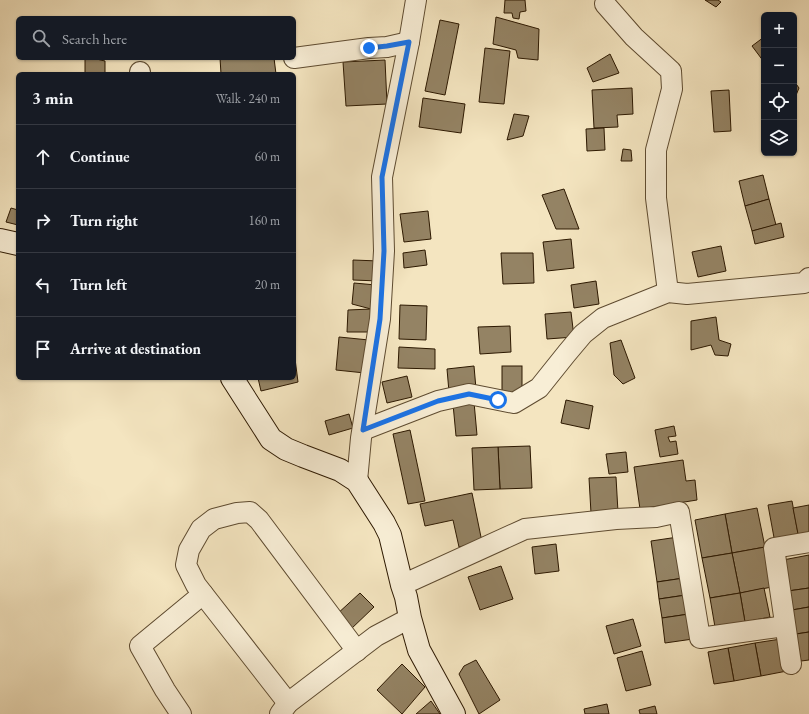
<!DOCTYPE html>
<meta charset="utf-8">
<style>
:root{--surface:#171b24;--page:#20242c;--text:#f1f3f6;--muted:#9ea1a6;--line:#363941}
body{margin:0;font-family:"EB Garamond",serif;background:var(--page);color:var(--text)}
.controls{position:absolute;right:12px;top:12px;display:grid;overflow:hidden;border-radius:6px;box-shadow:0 1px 3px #0004}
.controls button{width:36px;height:36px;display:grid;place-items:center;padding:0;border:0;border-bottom:1px solid var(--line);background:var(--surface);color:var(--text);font:20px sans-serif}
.stop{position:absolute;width:12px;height:12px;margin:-9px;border:3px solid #1a73e8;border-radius:50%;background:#fff}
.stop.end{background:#1a73e8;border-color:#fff;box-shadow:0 1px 4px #0008}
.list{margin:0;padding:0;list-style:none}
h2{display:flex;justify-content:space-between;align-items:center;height:52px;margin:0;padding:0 16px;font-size:17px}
h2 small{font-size:13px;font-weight:400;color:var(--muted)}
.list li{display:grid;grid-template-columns:26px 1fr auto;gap:12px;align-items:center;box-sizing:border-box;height:64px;padding:0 16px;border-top:1px solid var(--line)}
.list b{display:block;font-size:15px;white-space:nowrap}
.list em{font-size:13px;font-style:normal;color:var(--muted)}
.icon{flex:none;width:22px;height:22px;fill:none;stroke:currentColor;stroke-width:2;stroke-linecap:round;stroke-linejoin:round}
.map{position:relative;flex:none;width:809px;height:714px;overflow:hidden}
.search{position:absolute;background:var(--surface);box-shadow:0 1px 3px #0004;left:16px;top:16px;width:280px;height:44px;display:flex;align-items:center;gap:10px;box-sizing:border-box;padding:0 14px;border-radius:6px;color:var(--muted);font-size:15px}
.panel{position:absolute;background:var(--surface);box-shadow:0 1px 3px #0004;left:16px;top:72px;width:280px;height:308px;border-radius:6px}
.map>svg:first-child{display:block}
.building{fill:#948364;stroke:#2c1800}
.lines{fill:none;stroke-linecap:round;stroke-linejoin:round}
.street-casing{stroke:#5e4b30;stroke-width:22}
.secondary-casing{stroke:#2c1800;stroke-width:24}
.street{stroke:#f8eed6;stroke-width:20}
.secondary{stroke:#f8eed6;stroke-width:22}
.route{stroke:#1a73e8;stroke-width:5}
</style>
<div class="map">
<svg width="809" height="714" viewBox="0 0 809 714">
<rect width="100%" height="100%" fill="#f4e5c0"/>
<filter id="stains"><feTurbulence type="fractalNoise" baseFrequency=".005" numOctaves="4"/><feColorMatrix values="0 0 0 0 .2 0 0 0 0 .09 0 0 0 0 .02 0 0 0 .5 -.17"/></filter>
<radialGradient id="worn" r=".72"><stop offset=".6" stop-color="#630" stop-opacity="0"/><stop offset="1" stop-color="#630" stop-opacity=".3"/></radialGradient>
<g class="building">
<polygon points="505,0 525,0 526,11 520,12 519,19 513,18 512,13 504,13"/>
<polygon points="705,0 718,0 721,2 716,7"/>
<polygon points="496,17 539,29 538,60 518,58 516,50 493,44"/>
<polygon points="440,20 459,24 445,95 425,91"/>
<polygon points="764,37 764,62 752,46"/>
<polygon points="485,48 510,51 504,104 479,102"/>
<polygon points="610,54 619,73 593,82 587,68"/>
<polygon points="85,58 92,58 105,61 105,74 85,74"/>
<polygon points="220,58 274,58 276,74 221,74"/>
<polygon points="385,60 387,104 346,106 343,62"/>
<polygon points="794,81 799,88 794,100"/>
<polygon points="632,88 633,114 617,115 618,127 594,128 592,90"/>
<polygon points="729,90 731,131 714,132 711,91"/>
<polygon points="423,98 465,104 461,133 419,127"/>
<polygon points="514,114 529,116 523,136 507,140"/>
<polygon points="604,128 605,150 587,151 586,129"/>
<polygon points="623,149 631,150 632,161 621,161"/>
<polygon points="763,175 769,199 745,206 739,181"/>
<polygon points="564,189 579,229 556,229 542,195"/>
<polygon points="769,199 776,225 752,231 745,206"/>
<polygon points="11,208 18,210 18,225 6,222"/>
<polygon points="428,211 431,239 404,242 400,214"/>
<polygon points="781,223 784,237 755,244 752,231"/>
<polygon points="571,239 574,268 547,271 543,242"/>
<polygon points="721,246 726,271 698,277 692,252"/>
<polygon points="425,250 427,265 404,268 403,253"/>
<polygon points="501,253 533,253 534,283 503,284"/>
<polygon points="353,260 379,261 379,281 353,280"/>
<polygon points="596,281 599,304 574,308 571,285"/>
<polygon points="354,283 376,285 371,309 352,304"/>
<polygon points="400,305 427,306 426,340 399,339"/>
<polygon points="371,309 373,332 347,332 348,310"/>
<polygon points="571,312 574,337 547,339 545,314"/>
<polygon points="716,317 719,340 731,344 728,356 715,355 711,345 691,350 691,321"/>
<polygon points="510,326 511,352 480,354 478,327"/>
<polygon points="339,337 369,340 365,373 336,370"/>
<polygon points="621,340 635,378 623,384 614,375 610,343"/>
<polygon points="399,347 435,349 435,369 398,368"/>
<polygon points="294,351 298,382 261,391 258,378 294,378"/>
<polygon points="474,366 476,389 449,392 447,369"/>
<rect x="502" y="366" width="20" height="27"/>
<polygon points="407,376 412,397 387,403 382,382"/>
<polygon points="566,400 593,406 589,429 561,423"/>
<polygon points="474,402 477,435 456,436 453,404"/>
<polygon points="349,414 353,428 329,435 325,421"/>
<polygon points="674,426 676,436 668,437 670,442 676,441 678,454 660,457 655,430"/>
<polygon points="410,430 425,501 408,504 393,434"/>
<polygon points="530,446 532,488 500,489 498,447"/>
<polygon points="498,447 500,489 474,490 472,448"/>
<polygon points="626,452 628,472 609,474 606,454"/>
<polygon points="683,460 686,481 695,480 697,500 640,509 634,467"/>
<polygon points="616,477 618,512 591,513 589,478"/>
<polygon points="472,493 482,542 459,547 453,520 425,526 420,504"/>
<polygon points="792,501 799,539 775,543 768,505"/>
<polygon points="809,505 809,537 799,539 793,508"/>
<polygon points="757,508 765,547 732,553 725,514"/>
<polygon points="725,514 732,553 702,558 695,520"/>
<polygon points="678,537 684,578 657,582 651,541"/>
<polygon points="556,544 559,571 535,574 532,547"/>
<polygon points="765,547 772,587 740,593 732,553"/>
<polygon points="732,553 740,593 710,598 702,558"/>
<polygon points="809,555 809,588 788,591 783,560"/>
<polygon points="501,566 513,599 480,610 468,577"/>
<polygon points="684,578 686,595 659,599 657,582"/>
<polygon points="764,588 770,617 745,622 740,593"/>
<polygon points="809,588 809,607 792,610 788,591"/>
<polygon points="360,593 374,607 350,630 336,615"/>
<polygon points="740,593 745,622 715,627 710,598"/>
<polygon points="686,595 689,614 662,618 659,599"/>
<polygon points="809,607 809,632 796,634 792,610"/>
<polygon points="689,614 693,639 665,643 662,618"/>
<polygon points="633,619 641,646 614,654 606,626"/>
<polygon points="809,632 809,660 801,661 796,634"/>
<polygon points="781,639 787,671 761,676 755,643"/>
<polygon points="755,643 761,676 734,681 728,648"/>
<polygon points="728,648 734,681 714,684 708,652"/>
<polygon points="642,651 651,685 626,691 617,658"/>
<polygon points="476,660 500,700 479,714 459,674 464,666"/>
<polygon points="402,664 425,687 402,714 377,690"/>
<polygon points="431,701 440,714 416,714"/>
<polygon points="607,704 609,714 585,714 584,709"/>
<polygon points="655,706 657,714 640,714 639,710"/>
</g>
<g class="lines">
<g class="street-casing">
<g id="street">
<polyline points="605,4 634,37 671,71 672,89 656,150 656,198 668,292"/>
<polyline points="294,58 369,48 387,47 409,42"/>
<polyline points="140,72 140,74"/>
<polyline points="363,430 438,401 469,394 514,403 539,388 567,353 583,334 603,318 668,292 687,294 804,283 809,278"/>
<polyline points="357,481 361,438 380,319 384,251 382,177 409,42 416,0"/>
<polyline points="402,585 525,529 616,519 656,517 679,512 700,638 785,626"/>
<polyline points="791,664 774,548 809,542"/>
<polyline points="288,703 196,585 186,565 189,550 201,529 214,519 237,513 250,512 259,520 357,651"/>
<polyline points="181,714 165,690 140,646 203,594"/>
<polyline points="280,714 288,703 376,636 410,618"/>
</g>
</g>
<g class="secondary-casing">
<g id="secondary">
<polyline points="0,240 18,244"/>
<polyline points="232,378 271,439 286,449 303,456 340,470 357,481 384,523 390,535 402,585 406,597 410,618 419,650 454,714"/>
</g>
</g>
<use href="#street" class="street"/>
<use href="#secondary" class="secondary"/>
</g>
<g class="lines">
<polyline class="route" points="369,48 387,46 409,42 382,177 384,251 380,319 363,430 438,401 469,394 498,400"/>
</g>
<rect width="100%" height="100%" filter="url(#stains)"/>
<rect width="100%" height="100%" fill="url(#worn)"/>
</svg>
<div class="controls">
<button>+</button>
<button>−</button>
<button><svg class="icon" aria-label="locate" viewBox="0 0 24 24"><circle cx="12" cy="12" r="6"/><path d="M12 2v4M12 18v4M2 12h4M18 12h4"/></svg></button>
<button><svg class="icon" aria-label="layers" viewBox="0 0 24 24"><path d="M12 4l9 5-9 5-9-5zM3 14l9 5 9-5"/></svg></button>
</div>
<div class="stop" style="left:498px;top:400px"></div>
<div class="stop end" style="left:369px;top:48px"></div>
<div class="search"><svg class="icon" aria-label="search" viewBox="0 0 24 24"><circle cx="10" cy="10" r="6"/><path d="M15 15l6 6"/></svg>Search here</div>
<section class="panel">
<h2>3 min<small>Walk · 240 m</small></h2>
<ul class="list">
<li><svg class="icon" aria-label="ahead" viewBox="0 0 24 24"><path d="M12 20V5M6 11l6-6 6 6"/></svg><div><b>Continue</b></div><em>60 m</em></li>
<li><svg class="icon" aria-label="right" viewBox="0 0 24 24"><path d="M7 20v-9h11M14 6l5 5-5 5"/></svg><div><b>Turn right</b></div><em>160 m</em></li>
<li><svg class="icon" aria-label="left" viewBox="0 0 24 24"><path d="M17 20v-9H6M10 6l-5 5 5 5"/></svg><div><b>Turn left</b></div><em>20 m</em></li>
<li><svg class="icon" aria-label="arrive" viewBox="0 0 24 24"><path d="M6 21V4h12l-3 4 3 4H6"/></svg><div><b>Arrive at destination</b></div></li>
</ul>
</section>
</div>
